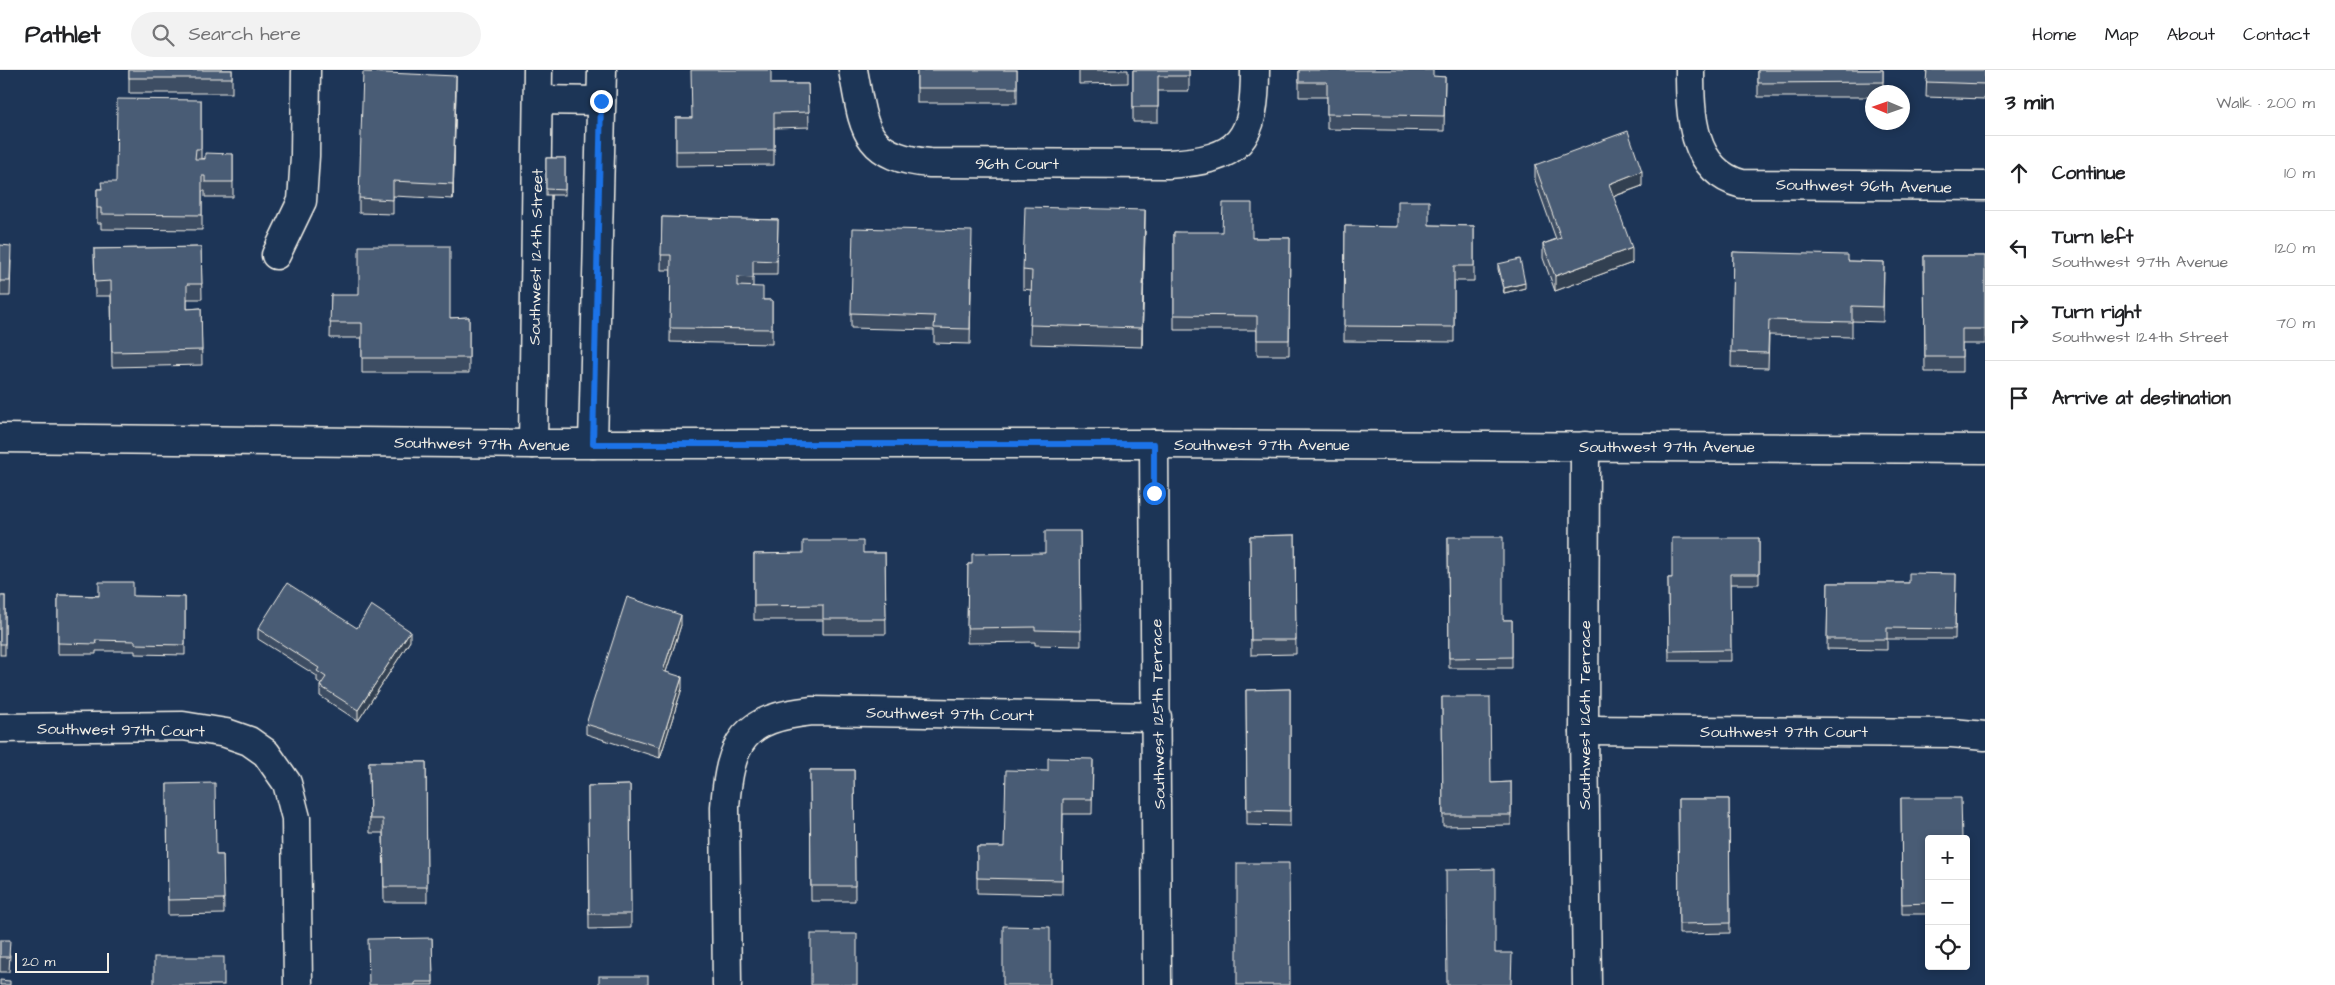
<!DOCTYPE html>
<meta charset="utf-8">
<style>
:root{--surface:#fff;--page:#f2f2f2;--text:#202124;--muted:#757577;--line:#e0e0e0}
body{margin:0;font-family:"Architects Daughter",sans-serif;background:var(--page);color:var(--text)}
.controls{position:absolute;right:15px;bottom:15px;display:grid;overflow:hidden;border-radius:5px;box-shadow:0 2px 8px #0003}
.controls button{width:45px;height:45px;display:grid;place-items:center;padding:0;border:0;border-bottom:1px solid var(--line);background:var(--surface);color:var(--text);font:25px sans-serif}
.compass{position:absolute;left:1865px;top:15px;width:45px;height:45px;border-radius:50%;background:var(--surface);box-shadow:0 2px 8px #0003;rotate:272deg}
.scale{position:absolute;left:15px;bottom:12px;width:94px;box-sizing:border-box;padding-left:5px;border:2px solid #f4f1e8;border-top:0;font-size:14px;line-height:18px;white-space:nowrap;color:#f4f1e8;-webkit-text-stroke:4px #1d3557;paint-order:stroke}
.stop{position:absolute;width:15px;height:15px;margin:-11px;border:4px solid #1a73e8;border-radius:50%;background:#fff}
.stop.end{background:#1a73e8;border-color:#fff;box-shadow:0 1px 5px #0008}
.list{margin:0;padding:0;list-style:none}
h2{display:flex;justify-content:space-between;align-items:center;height:65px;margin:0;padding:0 20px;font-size:21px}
h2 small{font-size:16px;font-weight:400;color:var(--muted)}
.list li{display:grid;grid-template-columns:32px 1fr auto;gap:15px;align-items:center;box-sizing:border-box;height:75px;padding:0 20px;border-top:1px solid var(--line)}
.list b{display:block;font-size:19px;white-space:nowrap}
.list p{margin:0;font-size:16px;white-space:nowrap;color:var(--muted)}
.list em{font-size:16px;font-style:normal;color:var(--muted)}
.icon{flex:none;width:28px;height:28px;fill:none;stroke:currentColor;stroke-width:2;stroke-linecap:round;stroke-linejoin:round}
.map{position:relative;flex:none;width:1985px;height:915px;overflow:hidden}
header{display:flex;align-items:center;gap:30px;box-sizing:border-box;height:70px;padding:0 25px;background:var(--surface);border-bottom:1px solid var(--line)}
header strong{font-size:24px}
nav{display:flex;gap:28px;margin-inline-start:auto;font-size:18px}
.search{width:350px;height:45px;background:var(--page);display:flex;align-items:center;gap:12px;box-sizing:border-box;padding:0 18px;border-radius:28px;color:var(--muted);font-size:19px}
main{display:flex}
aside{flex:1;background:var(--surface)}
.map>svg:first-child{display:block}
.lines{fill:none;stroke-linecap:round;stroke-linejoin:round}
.minor-casing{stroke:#f4f1e8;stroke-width:31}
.tertiary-casing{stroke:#f4f1e8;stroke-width:31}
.minor{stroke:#1d3557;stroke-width:28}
.tertiary{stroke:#1d3557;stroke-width:28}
.wall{fill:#3e4e64;stroke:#f4f1e8}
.shaded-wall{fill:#324051;stroke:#f4f1e8}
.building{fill:#485b74;stroke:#f4f1e8}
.route{stroke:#1a73e8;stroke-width:6}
.labels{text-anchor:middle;stroke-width:5;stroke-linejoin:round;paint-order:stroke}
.street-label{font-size:16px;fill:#f4f1e8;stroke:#1d3557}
</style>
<header>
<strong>Pathlet</strong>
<div class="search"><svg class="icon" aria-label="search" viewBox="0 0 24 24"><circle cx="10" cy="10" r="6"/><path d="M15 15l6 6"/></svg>Search here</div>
<nav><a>Home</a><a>Map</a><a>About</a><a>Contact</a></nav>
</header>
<main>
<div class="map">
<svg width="1985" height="915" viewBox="0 0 1985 915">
<rect width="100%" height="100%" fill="#1d3557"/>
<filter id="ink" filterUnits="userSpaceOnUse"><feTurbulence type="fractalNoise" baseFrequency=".02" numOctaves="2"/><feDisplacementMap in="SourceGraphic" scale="10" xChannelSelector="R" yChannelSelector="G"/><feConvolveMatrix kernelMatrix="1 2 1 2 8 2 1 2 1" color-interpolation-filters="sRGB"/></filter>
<g filter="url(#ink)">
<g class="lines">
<g class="minor-casing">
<g id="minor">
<path d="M853,0c11,57 9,87 77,93l238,1c73,-4 87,-24 87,-94"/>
<path d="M1690,0c0,43 1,101 52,114l243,2"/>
<polyline points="538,30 601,31"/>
<polyline points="276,185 302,131 305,86 306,0"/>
<polyline points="533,374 538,0"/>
<polyline points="593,374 602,0"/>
<polyline points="1154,374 1157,915"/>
<polyline points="1585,376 1584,660 1587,915"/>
<polyline points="0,658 183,656 226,663 249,671 266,683 287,713 296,748 298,915"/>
<polyline points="1584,660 1952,663 1985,666"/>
<path d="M727,915l-2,-178c5,-66 18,-89 87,-96l345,6"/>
</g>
</g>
<g class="tertiary-casing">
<polyline id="tertiary" points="0,368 533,374 1154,374 1985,379"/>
</g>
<use href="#minor" class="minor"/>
<use href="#tertiary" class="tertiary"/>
</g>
<g class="wall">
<rect x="129" y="0" width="103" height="23"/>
<rect x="917" y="0" width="100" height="33"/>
<polygon points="1079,0 1128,0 1128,13 1079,14"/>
<polygon points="1133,0 1189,0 1189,21 1158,21 1158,52 1133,52"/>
<polygon points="1299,0 1445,7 1444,61 1327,59 1327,27 1299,27"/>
<polygon points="1758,0 1883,0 1883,22 1872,22 1872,27 1758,27"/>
<polygon points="1927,0 1985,0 1985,29 1926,27"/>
<polygon points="771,14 808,14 809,57 774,58 774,95 676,96 676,48 692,48"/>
<polygon points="456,21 453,129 393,126 393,144 359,143 359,128"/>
<polygon points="201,30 201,89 233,84 233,127 205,127 205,121 202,121 202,160 101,159 101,153 97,153 97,119 101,119 116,112"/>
<rect x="546" y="88" width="19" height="37"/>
<polygon points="1535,95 1642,116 1613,127 1632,193 1555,221 1543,188 1543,174 1556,169 1535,110"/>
<polygon points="662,147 778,150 777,205 753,205 753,217 763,230 772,230 772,274 670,272 671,200 661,200"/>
<polygon points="1429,155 1474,156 1474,211 1454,211 1454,272 1344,271 1345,156 1398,157"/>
<polygon points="1145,159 1142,277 1030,274 1031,220 1023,219 1023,200"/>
<polygon points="1174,162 1252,168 1290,168 1289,285 1257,285 1257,260 1174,260"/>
<polygon points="0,175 11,191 10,226 0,226"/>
<polygon points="972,176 970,274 934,273 934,260 851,258 851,243"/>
<polygon points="201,177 202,229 187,229 187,239 201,238 202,295 112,297 111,226 95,226 94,179"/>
<polygon points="1733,182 1848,191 1884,192 1883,252 1852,251 1852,267 1769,265 1768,298 1731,297"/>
<polygon points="1924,186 1985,186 1985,274 1962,274 1962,302 1925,302"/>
<polygon points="1498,194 1525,218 1504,223 1498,199"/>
<polygon points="331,225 450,248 469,247 469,303 362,303 362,268 330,268"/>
<polygon points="1080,461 1081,576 1035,575 1035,572 967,573 968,494 972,494 1045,483"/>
<polygon points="1295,465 1296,584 1251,585 1250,466"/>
<polygon points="1448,467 1503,550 1512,550 1512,598 1449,598"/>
<polygon points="1759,468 1759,514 1730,514 1731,591 1669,591 1668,508 1672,508"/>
<polygon points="885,483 886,564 823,564 823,550 754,550 754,484"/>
<polygon points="1956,504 1955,569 1887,569 1887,580 1827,579 1828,513 1909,513"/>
<polygon points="58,525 185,527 185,585 135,584 135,581 96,581 96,584 58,584"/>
<rect x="0" y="526" width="5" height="59"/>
<polygon points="681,555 666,602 682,618 660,688 586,664 586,654"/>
<polygon points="357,558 410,571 358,651 320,626 320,616 321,614 317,611 317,606 258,569 258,559"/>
<polygon points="1290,619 1290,756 1247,755 1246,620"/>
<polygon points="1442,627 1491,713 1511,712 1511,755 1443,756"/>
<polygon points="1093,689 1092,744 1063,744 1062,825 977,823 977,777 1004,777"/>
<polygon points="369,692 426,692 427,832 384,832 383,763 370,763"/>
<polygon points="810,700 854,700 855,831 811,831"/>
<polygon points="167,714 216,785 223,785 224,844 168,845"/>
<polygon points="630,715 631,858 589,859 588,716"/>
<polygon points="1901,728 1929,769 1929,844 1902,844"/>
<polygon points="1678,729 1729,729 1730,863 1679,864"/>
<polygon points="432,868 433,915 369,915"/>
<polygon points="0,870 10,885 9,902 0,902"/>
</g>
<g class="shaded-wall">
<polygon points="456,6 456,21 453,129 453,114"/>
<polygon points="1642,101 1642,116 1609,128 1609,114"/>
<polygon points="1145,140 1145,159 1142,277 1142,258"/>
<polygon points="1632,178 1632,193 1555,221 1555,206"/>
<polygon points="1525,213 1525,218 1504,223 1504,218"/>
<polygon points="681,545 681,555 663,611 663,601"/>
<polygon points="410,561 410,571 358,651 358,640"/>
<polygon points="682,607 682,618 660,688 660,677"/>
</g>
<g class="building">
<rect x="129" y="0" width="103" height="8"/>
<polygon points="691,0 771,0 771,14 808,14 809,42 774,43 774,80 676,81 676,48 692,48"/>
<rect x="917" y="0" width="100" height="18"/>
<polygon points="1133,0 1189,0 1189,6 1158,6 1158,37 1133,37"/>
<polygon points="1299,0 1433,0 1433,6 1445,7 1444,46 1327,44 1327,12 1299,12"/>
<polygon points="1758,0 1883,0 1883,12 1758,13"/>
<polygon points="1927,0 1985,0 1985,14 1926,12"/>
<polygon points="363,2 456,6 453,114 393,111 393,130 359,128"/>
<polygon points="117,29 201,30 201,79 196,79 195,89 205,89 205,83 233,84 233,112 205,112 205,106 202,106 202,145 101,144 101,138 97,138 97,119 102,119 101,112 116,112"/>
<polygon points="1628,61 1642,101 1609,114 1632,178 1555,206 1543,174 1561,168 1535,95"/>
<polygon points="546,88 565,88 565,120 546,119"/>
<polygon points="1398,131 1429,131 1429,155 1474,156 1474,196 1454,196 1454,257 1344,256 1345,156 1398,157"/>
<polygon points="1223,133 1252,133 1252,168 1290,168 1289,270 1257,270 1257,246 1174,245 1174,162 1222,162"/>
<polygon points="1025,137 1145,140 1142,258 1030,255 1032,201 1023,200"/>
<polygon points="662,147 778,150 777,191 753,190 753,208 737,207 737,216 763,217 763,230 772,230 772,259 670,258 671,185 661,185"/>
<polygon points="853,158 972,161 970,259 934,258 935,246 851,243"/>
<polygon points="0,175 11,176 10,211 0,211"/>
<polygon points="359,176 450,176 450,248 469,247 469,288 362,288 362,253 330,253 331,225 359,225"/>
<polygon points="201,177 202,214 187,214 187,239 201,238 202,280 112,282 111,211 95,212 94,179"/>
<polygon points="1733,182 1848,185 1848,191 1884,192 1883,237 1852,236 1852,252 1769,250 1768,283 1731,282"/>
<polygon points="1924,186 1985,186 1985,259 1962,259 1962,287 1925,287"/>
<polygon points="1520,189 1525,213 1504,218 1498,194"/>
<polygon points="1045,461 1080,461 1081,561 1035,560 1035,557 967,558 968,494 972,494 972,484 1045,483"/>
<polygon points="1295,465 1296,570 1251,570 1250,466"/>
<polygon points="1448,467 1503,467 1503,550 1512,550 1512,587 1449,588"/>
<polygon points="1672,468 1759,468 1759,504 1730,504 1731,580 1669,581 1668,508 1672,508"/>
<polygon points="803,471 863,471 863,483 885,483 886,549 823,549 823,535 754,536 754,484 803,483"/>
<polygon points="1909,503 1956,504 1955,559 1887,558 1887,569 1827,569 1828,513 1909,513"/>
<polygon points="99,512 133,512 133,526 185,527 185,575 135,574 135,571 95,570 96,574 58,573 58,525 99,526"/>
<polygon points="287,513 357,558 371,535 410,561 358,640 320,616 326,607 317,601 319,598 258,559"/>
<rect x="0" y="526" width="5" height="48"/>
<polygon points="627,527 681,545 663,601 682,607 660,677 586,654"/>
<polygon points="1290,619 1290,741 1247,740 1246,620"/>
<polygon points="1442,627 1490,627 1491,713 1511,712 1511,745 1443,745"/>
<polygon points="1048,688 1093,689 1092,729 1063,729 1062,810 977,808 977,777 1004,777 1006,700 1048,701"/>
<polygon points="369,692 426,692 427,817 384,817 383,749 370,749"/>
<polygon points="810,700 854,700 855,816 811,816"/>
<polygon points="215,713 216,785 223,785 224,829 168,830 167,714"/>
<polygon points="630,715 631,844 589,844 588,716"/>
<polygon points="1901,728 1961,728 1962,769 1929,769 1929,833 1902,834"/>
<polygon points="1678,729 1729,729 1730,853 1679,854"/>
<polygon points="1237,793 1289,793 1290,915 1237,915"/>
<polygon points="1495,799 1495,883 1512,883 1511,915 1447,915 1446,800"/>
<polygon points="1003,856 1050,857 1050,915 1003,915"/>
<rect x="811" y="864" width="46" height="51"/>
<polygon points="432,868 433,912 415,912 415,915 369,915 368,869"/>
<polygon points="0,870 10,870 9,887 0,887"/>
<rect x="154" y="887" width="70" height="28"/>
<rect x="599" y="906" width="49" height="9"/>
<polygon points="0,910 10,911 10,915 0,915"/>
</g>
</g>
<g class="lines" filter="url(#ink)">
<polyline class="route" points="601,31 593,374 1154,374 1154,423"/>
</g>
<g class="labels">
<g class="street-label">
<text x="1017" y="99">96th Court</text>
<text transform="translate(1864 115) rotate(1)" y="6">Southwest 96th Avenue</text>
<text transform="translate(535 187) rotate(-89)" y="6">Southwest 124th Street</text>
<text transform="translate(482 373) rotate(1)" y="6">Southwest 97th Avenue</text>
<text x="1262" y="380">Southwest 97th Avenue</text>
<text x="1667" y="382">Southwest 97th Avenue</text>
<text transform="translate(950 643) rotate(1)" y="6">Southwest 97th Court</text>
<text transform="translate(1157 644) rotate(-91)" y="6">Southwest 125th Terrace</text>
<text transform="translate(1584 645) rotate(-90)" y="6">Southwest 126th Terrace</text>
<text transform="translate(121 659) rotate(1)" y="6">Southwest 97th Court</text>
<text x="1784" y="667">Southwest 97th Court</text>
</g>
</g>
</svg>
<div class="controls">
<button>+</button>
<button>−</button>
<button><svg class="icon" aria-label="locate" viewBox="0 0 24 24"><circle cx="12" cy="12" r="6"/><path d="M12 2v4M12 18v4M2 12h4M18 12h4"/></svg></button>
</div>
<svg class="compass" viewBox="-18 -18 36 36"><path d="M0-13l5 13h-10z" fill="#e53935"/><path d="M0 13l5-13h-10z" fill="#757577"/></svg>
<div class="scale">20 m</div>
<div class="stop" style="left:1154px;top:423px"></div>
<div class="stop end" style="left:601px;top:31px"></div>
</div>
<aside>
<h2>3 min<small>Walk · 200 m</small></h2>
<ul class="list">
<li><svg class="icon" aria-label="ahead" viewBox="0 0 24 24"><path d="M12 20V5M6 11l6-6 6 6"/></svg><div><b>Continue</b></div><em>10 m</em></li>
<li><svg class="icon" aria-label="left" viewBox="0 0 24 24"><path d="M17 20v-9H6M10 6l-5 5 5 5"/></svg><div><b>Turn left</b><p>Southwest 97th Avenue</p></div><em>120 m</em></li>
<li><svg class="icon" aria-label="right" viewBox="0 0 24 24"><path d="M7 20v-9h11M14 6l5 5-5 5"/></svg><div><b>Turn right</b><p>Southwest 124th Street</p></div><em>70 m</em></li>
<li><svg class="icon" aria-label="arrive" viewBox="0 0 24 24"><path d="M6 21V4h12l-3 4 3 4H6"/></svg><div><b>Arrive at destination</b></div></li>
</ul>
</aside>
</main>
